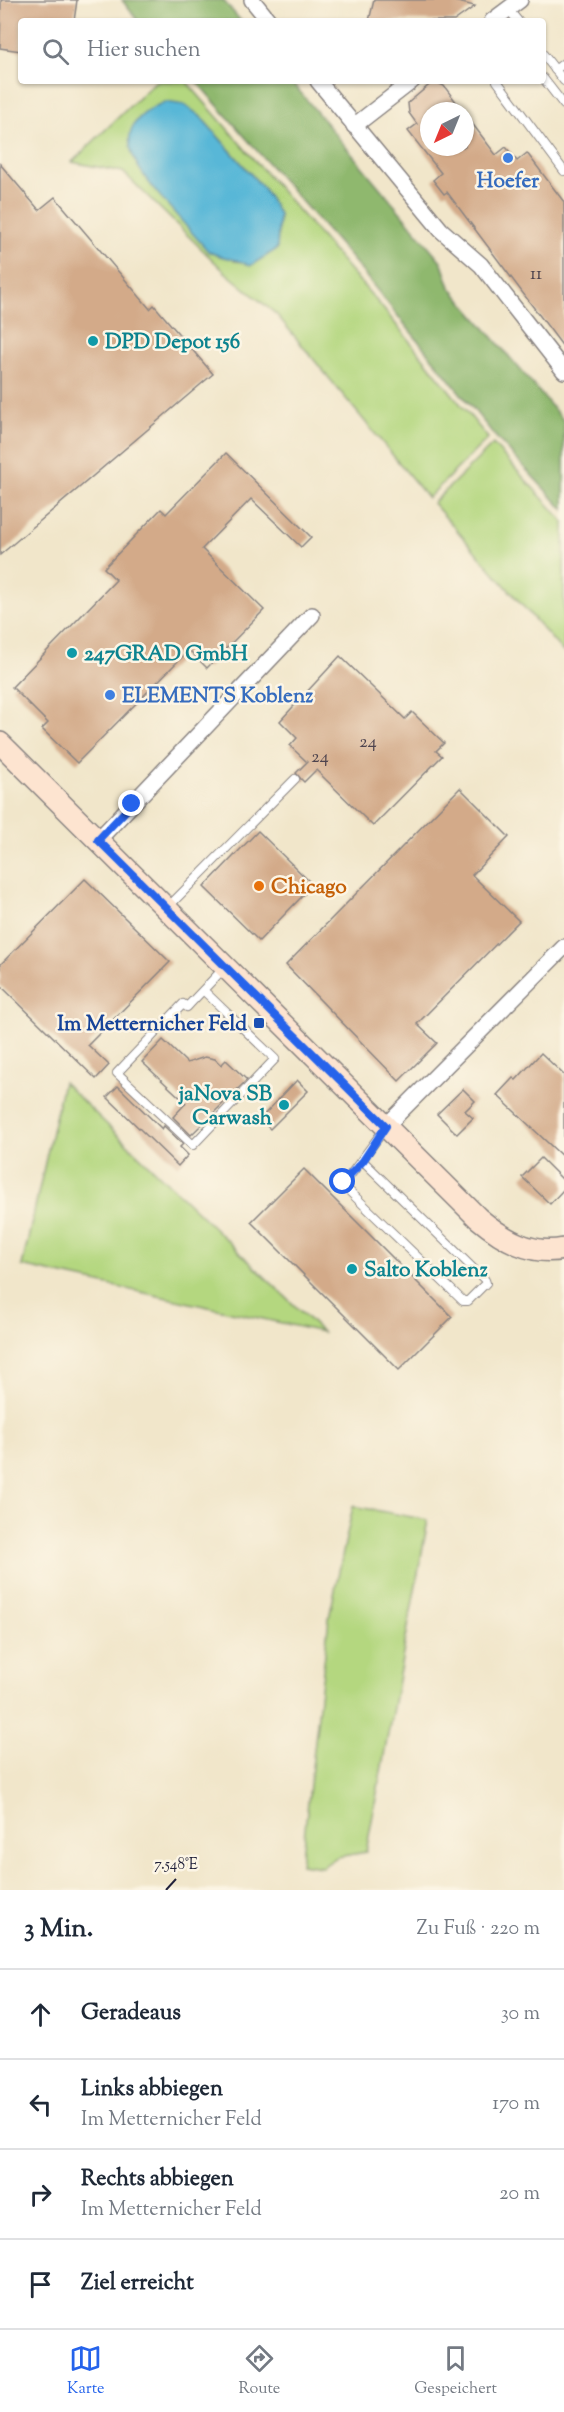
<!DOCTYPE html>
<html lang="de">
<meta charset="utf-8">
<style>
:root{--surface:#fff;--page:#f2f2f3;--text:#1f2937;--muted:#747a83;--line:#e0e1e3;--accent:#2563eb}
body{margin:0;font-family:"Sorts Mill Goudy",serif;background:var(--page);color:var(--text)}
.compass{position:absolute;left:420px;top:102px;width:54px;height:54px;border-radius:50%;background:var(--surface);box-shadow:0 2px 4px #0004;rotate:223deg}
.stop{position:absolute;width:18px;height:18px;margin:-14px;border:4px solid #2563eb;border-radius:50%;background:#fff}
.stop.end{background:#2563eb;border-color:#fff;box-shadow:0 2px 6px #0008}
.list{margin:0;padding:0;list-style:none}
h2{display:flex;justify-content:space-between;align-items:center;height:78px;margin:0;padding:0 24px;font-size:26px}
h2 small{font-size:20px;font-weight:400;color:var(--muted)}
.list li{display:grid;grid-template-columns:39px 1fr auto;gap:18px;align-items:center;box-sizing:border-box;height:90px;padding:0 24px;border-top:2px solid var(--line)}
.list b{display:block;font-size:22px;white-space:nowrap}
.list p{margin:0;font-size:20px;white-space:nowrap;color:var(--muted)}
.list em{font-size:20px;font-style:normal;color:var(--muted)}
.icon{flex:none;width:33px;height:33px;fill:none;stroke:currentColor;stroke-width:2;stroke-linecap:round;stroke-linejoin:round}
.map{position:relative;flex:none;width:564px;height:1890px;overflow:hidden}
.search{position:absolute;background:var(--surface);box-shadow:0 2px 4px #0004;left:18px;right:18px;top:18px;height:66px;display:flex;align-items:center;gap:15px;box-sizing:border-box;padding:0 21px;border-radius:6px;color:var(--muted);font-size:22px}
.sheet{height:438px;background:var(--surface)}
nav{display:flex;justify-content:space-around;align-items:center;box-sizing:border-box;height:84px;border-top:2px solid var(--line);background:var(--surface);font-size:16px;color:var(--muted)}
nav a{display:grid;justify-items:center;gap:3px}
nav .on{color:var(--accent)}
.map>svg:first-child{display:block}
.green{fill:#b4d77f;stroke:#6b7c5d;stroke-width:1.5;fill-rule:evenodd}
.forest{fill:#8fb86e;stroke:#586d54;stroke-width:1.5}
.water{fill:#59b7d7;stroke:#3e6c89;stroke-width:1.5}
.building{fill:#d3aa89}
.lines{fill:none;stroke-linecap:round;stroke-linejoin:round}
.lane-casing{stroke:#8a8482;stroke-width:10}
.street-casing{stroke:#8a8482;stroke-width:18}
.secondary-casing{stroke:#8a8482;stroke-width:24}
.lane{stroke:#fff;stroke-width:8}
.street{stroke:#fff;stroke-width:15}
.secondary{stroke:#fde4d0;stroke-width:21}
.route{stroke:#2563eb;stroke-width:8}
.ticks{fill:none;stroke:#22223b;stroke-width:2}
.shop-dot{fill:#3f7fe0;stroke:#fcf5e5;stroke-width:2}
.culture-dot{fill:#0f9aa8;stroke:#fcf5e5;stroke-width:2}
.food-dot{fill:#e8710a;stroke:#fcf5e5;stroke-width:2}
.transit-dot{fill:#1a4fb4;stroke:#fcf5e5;stroke-width:2}
.labels{text-anchor:middle;stroke-width:5;stroke-linejoin:round;paint-order:stroke}
.number-label{font-size:18px;fill:#4e444e}
.shop-label{font-size:21px;font-weight:bold;fill:#366cbe;stroke:#fcf5e5}
.culture-label{font-size:21px;font-weight:bold;fill:#0d838f;stroke:#fcf5e5;text-anchor:start}
.food-label{font-size:21px;font-weight:bold;fill:#c56008;stroke:#fcf5e5;text-anchor:start}
.transit-label{font-size:21px;font-weight:bold;fill:#164399;stroke:#fcf5e5;text-anchor:end}
.ticks-label{font-size:15px;text-anchor:middle;fill:#22223b;stroke:#fcf5e5;stroke-width:5;stroke-linejoin:round;paint-order:stroke}
</style>
<div class="map">
<svg width="564" height="1890" viewBox="0 0 564 1890">
<rect width="100%" height="100%" fill="#fcf5e5"/>
<filter id="ink" filterUnits="userSpaceOnUse"><feTurbulence type="fractalNoise" baseFrequency=".0167" numOctaves="2"/><feDisplacementMap in="SourceGraphic" scale="12" xChannelSelector="R" yChannelSelector="G"/><feConvolveMatrix kernelMatrix="1 2 1 2 8 2 1 2 1" color-interpolation-filters="sRGB"/></filter>
<filter id="wash" filterUnits="userSpaceOnUse"><feTurbulence type="fractalNoise" baseFrequency=".008" numOctaves="4" result="noise"/><feDisplacementMap in="SourceGraphic" scale="24" xChannelSelector="R" yChannelSelector="G"/><feGaussianBlur stdDeviation="1.35" result="paint"/><feColorMatrix in="noise" values="0 0 0 0 0 0 0 0 0 0 0 0 0 0 0 0 0 1.4 0 .05"/><feComposite in="paint" operator="in"/></filter>
<g filter="url(#wash)">
<rect width="100%" height="100%" fill="#f1e6ca"/>
<g class="green">
<path d="M156,81h30l195,225 107,132 -60,60 -151,-183 -52,-43 -102,-100 -51,-10zM200,116l64,73 15,25 -2,35 -33,13 -10,-1z"/>
<polygon points="493,444 564,522 564,653 433,503"/>
<polygon points="63,1082 322,1332 22,1266"/>
<polygon points="353,1506 428,1520 366,1852 337,1857 322,1867 301,1864 329,1618"/>
</g>
<g class="forest">
<polygon points="122,0 223,0 241,21 138,21"/>
<polygon points="196,81 291,81 441,261 450,287 564,421 564,510 495,436 352,259"/>
</g>
<path class="water" d="M165,102l20,3 15,11 64,73 15,25 -2,35 -27,17c-11,-8 -29,-7 -42,-15 -14,-16 -28,-32 -43,-49 -30,-35 -62,-75 0,-100z"/>
<g id="blocks">
<g class="building">
<polygon points="1,0 77,0 74,21 49,18 49,21 21,21 21,51 0,48"/>
<polygon points="374,0 449,0 475,6 454,21 369,21"/>
<polygon points="434,81 444,86 463,111 429,111 429,147 465,147 465,114 496,155 506,147 517,161 527,153 564,202 564,348 447,192 444,194 433,180 441,173 408,131 417,124 409,113 408,103"/>
<polygon points="0,164 39,210 55,197 150,309 154,305 213,374 0,555"/>
<polygon points="226,453 311,537 301,547 251,499 202,549 264,610 207,668 189,650 77,763 42,729 48,723 12,687 116,580 104,568 161,509 166,514"/>
<polygon points="340,656 405,719 412,712 444,743 436,751 442,756 373,826 316,770 304,782 301,779 296,773 307,762 290,746 297,738 280,721"/>
<polygon points="460,788 509,837 472,875 519,921 417,1024 437,1043 399,1081 286,965"/>
<polygon points="258,831 313,885 259,941 204,887"/>
<polygon points="85,879 170,962 88,1045 109,1065 96,1079 0,985 0,965"/>
<polygon points="163,1040 187,1063 205,1057 215,1059 221,1065 226,1060 247,1080 191,1135 173,1117 186,1103 142,1062"/>
<polygon points="541,1053 564,1075 564,1158 497,1095 513,1078 516,1080"/>
<polygon points="297,1080 308,1091 270,1129 260,1119"/>
<polygon points="118,1086 162,1129 164,1126 183,1144 180,1147 188,1155 178,1166 107,1097"/>
<polygon points="463,1089 475,1101 465,1111 473,1118 457,1134 437,1114"/>
<polygon points="541,1158 564,1181 564,1189 550,1204 522,1177"/>
<polygon points="304,1169 452,1317 399,1370 251,1222"/>
</g>
</g>
</g>
<g filter="url(#ink)">
<use href="#blocks" fill-opacity="0" stroke="#8a8482" stroke-width="1.5"/>
<g class="lines">
<g class="lane-casing">
<g id="lane">
<polyline points="508,9 518,21"/>
<polyline points="543,54 564,81"/>
<polyline points="555,70 564,63"/>
<polyline points="543,78 564,105"/>
<polyline points="497,81 564,171"/>
<polyline points="168,907 295,779"/>
<path d="M203,990l72,69 -82,86 -76,-72 66,-69 4,3c12,-13 25,-26 37,-39"/>
<polyline points="363,1161 485,1280 486,1283 468,1301 463,1301 343,1185 386,1127"/>
</g>
</g>
<g class="street-casing">
<g id="street">
<polyline points="252,0 269,21"/>
<polyline points="492,21 520,0"/>
<polyline points="318,81 441,230 481,265 564,371"/>
<polyline points="354,126 412,81"/>
<polyline points="98,840 312,615"/>
<polyline points="386,1126 564,947"/>
</g>
</g>
<g class="secondary-casing">
<path id="secondary" d="M0,743l478,475c25,21 53,38 86,31"/>
</g>
<use href="#lane" class="lane"/>
<use href="#street" class="street"/>
<use href="#secondary" class="secondary"/>
</g>
</g>
<g class="lines" filter="url(#ink)">
<polyline class="route" points="132,804 98,840 386,1126 363,1161 343,1182"/>
</g>
<path class="ticks" d="M166,1890l10,-11"/>
<g class="shop-dot">
<circle cx="508" cy="158" r="6"/>
<circle cx="110" cy="695" r="6"/>
</g>
<g class="culture-dot">
<circle cx="93" cy="341" r="6"/>
<circle cx="72" cy="653" r="6"/>
<circle cx="284" cy="1105" r="6"/>
<circle cx="352" cy="1269" r="6"/>
</g>
<circle class="food-dot" cx="259" cy="886" r="6"/>
<rect class="transit-dot" x="253" y="1017" width="12" height="12" rx="3"/>
<g class="labels">
<g class="number-label">
<text x="536" y="279">11</text>
<text x="368" y="747">24</text>
<text x="320" y="762">24</text>
</g>
<g class="shop-label">
<text x="508" y="187">Hoefer</text>
<text x="122" y="702" text-anchor="start">ELEMENTS Koblenz</text>
</g>
<g class="culture-label">
<text x="105" y="348">DPD Depot 156</text>
<text x="84" y="660">247GRAD GmbH</text>
<text x="272" y="1100" text-anchor="end">jaNova SB<tspan x="272" dy="24">Carwash</tspan></text>
<text x="364" y="1276">Salto Koblenz</text>
</g>
<g class="food-label">
<text x="271" y="893">Chicago</text>
</g>
<g class="transit-label">
<text x="247" y="1030">Im Metternicher Feld</text>
</g>
</g>
<g class="ticks-label">
<text x="176" y="1869">7.548°E</text>
</g>
</svg>
<svg class="compass" viewBox="-18 -18 36 36"><path d="M0-13l5 13h-10z" fill="#e53935"/><path d="M0 13l5-13h-10z" fill="#747a83"/></svg>
<div class="stop" style="left:343px;top:1182px"></div>
<div class="stop end" style="left:132px;top:804px"></div>
<div class="search"><svg class="icon" aria-label="search" viewBox="0 0 24 24"><circle cx="10" cy="10" r="6"/><path d="M15 15l6 6"/></svg>Hier suchen</div>
</div>
<section class="sheet">
<h2>3 Min.<small>Zu Fuß · 220 m</small></h2>
<ul class="list">
<li><svg class="icon" aria-label="ahead" viewBox="0 0 24 24"><path d="M12 20V5M6 11l6-6 6 6"/></svg><div><b>Geradeaus</b></div><em>30 m</em></li>
<li><svg class="icon" aria-label="left" viewBox="0 0 24 24"><path d="M17 20v-9H6M10 6l-5 5 5 5"/></svg><div><b>Links abbiegen</b><p>Im Metternicher Feld</p></div><em>170 m</em></li>
<li><svg class="icon" aria-label="right" viewBox="0 0 24 24"><path d="M7 20v-9h11M14 6l5 5-5 5"/></svg><div><b>Rechts abbiegen</b><p>Im Metternicher Feld</p></div><em>20 m</em></li>
<li><svg class="icon" aria-label="arrive" viewBox="0 0 24 24"><path d="M6 21V4h12l-3 4 3 4H6"/></svg><div><b>Ziel erreicht</b></div></li>
</ul>
</section>
<nav>
<a class="on"><svg class="icon" aria-label="map" viewBox="0 0 24 24"><path d="M3 6l6-2 6 2 6-2v14l-6 2-6-2-6 2zM9 4v14M15 6v14"/></svg>Karte</a>
<a><svg class="icon" aria-label="directions" viewBox="0 0 24 24"><path d="M12 3l9 9-9 9-9-9zM9 14v-3h6M13 9l2 2-2 2"/></svg>Route</a>
<a><svg class="icon" aria-label="saved" viewBox="0 0 24 24"><path d="M7 4h10v16l-5-4-5 4z"/></svg>Gespeichert</a>
</nav>
